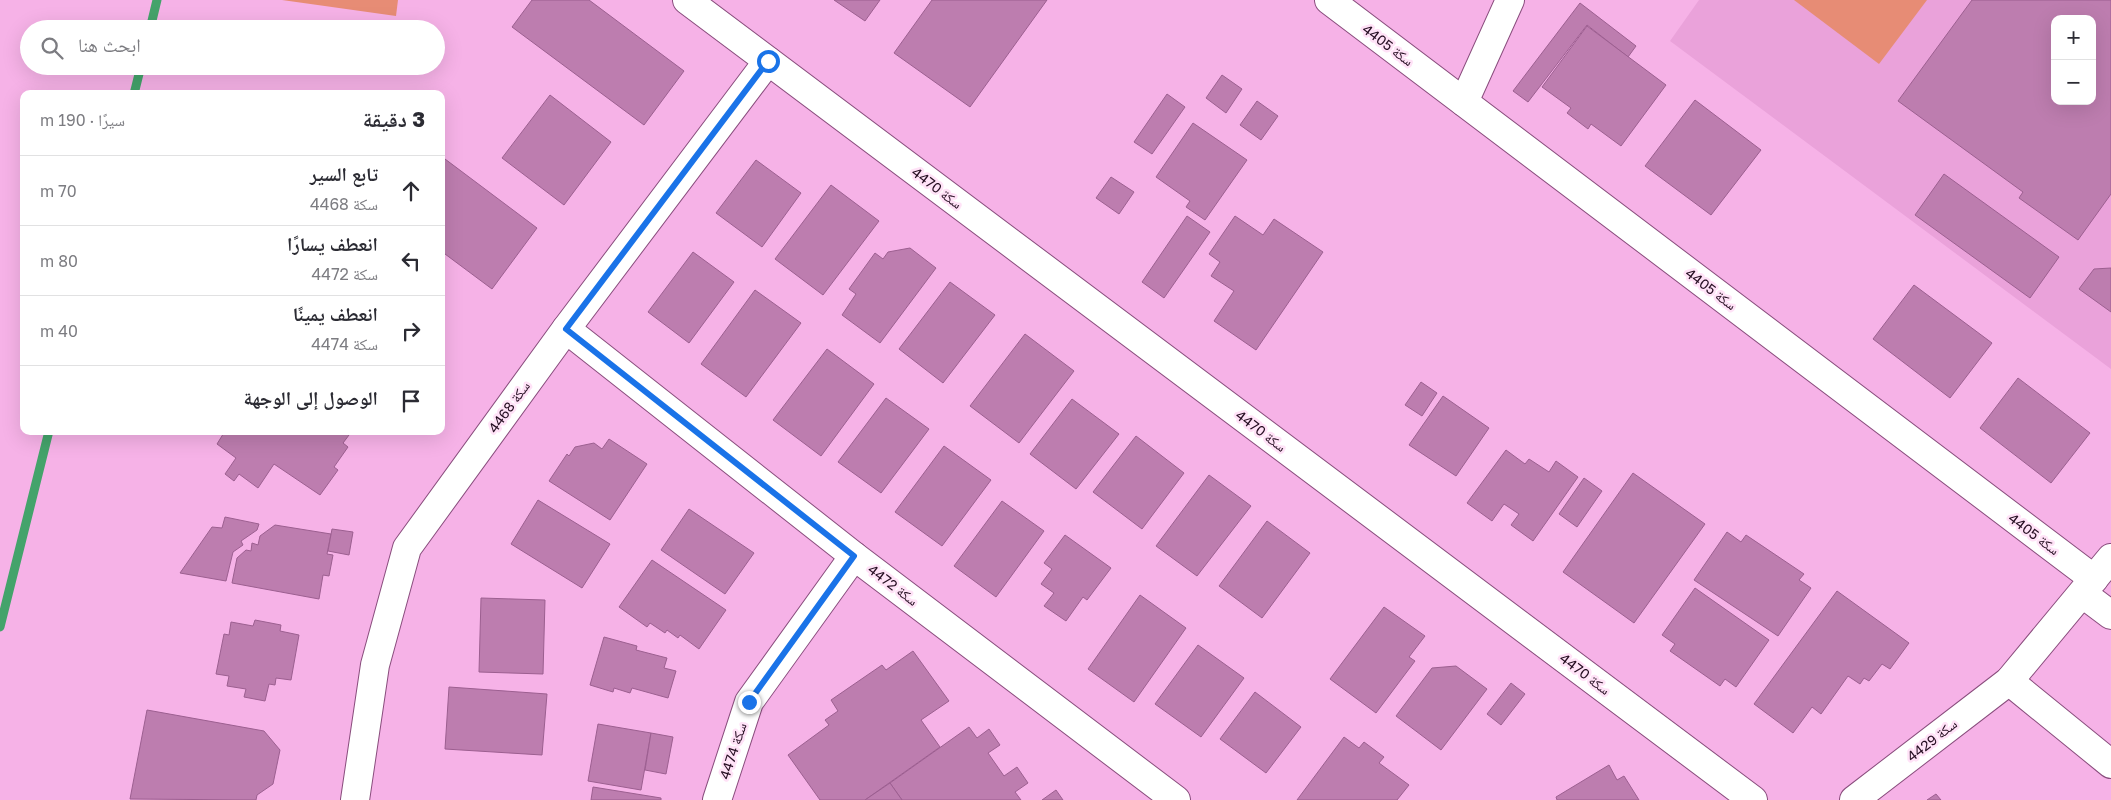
<!DOCTYPE html>
<html lang="ar">
<meta charset="utf-8">
<style>
:root{--surface:#fff;--page:#f2f2f3;--text:#2b2b33;--muted:#7c7c81;--line:#e1e1e2}
body{margin:0;font-family:"Golos Text","Noto Naskh Arabic",sans-serif;background:var(--page);color:var(--text);direction:rtl}
.controls{position:absolute;right:15px;top:15px;display:grid;overflow:hidden;border-radius:10px;box-shadow:0 5px 20px #0002}
.controls button{width:45px;height:45px;display:grid;place-items:center;padding:0;border:0;border-bottom:1px solid var(--line);background:var(--surface);color:var(--text);font:25px sans-serif}
.stop{position:absolute;width:15px;height:15px;margin:-11px;border:4px solid #1a73e8;border-radius:50%;background:#fff}
.stop.end{background:#1a73e8;border-color:#fff;box-shadow:0 1px 5px #0008}
.list{margin:0;padding:0;list-style:none}
h2{display:flex;justify-content:space-between;align-items:center;height:65px;margin:0;padding:0 20px;font-size:21px}
h2 small{font-size:16px;font-weight:400;color:var(--muted)}
.list li{display:grid;grid-template-columns:32px 1fr auto;gap:15px;align-items:center;box-sizing:border-box;height:70px;padding:0 20px;border-top:1px solid var(--line)}
.list b{display:block;font-size:19px;white-space:nowrap}
.list p{margin:0;font-size:16px;white-space:nowrap;color:var(--muted)}
.list em{font-size:16px;font-style:normal;color:var(--muted)}
.icon{flex:none;width:28px;height:28px;fill:none;stroke:currentColor;stroke-width:2;stroke-linecap:round;stroke-linejoin:round}
.map{position:relative;flex:none;width:2111px;height:800px;overflow:hidden;direction:ltr}
.search{position:absolute;background:var(--surface);box-shadow:0 5px 20px #0002;left:20px;top:20px;width:425px;height:55px;display:flex;align-items:center;gap:12px;box-sizing:border-box;padding:0 18px;border-radius:28px;color:var(--muted);font-size:19px}
.panel{position:absolute;background:var(--surface);box-shadow:0 5px 20px #0002;left:20px;top:90px;width:425px;height:345px;border-radius:10px;direction:rtl}
.map>svg:first-child{display:block}
.built{fill:#eaa2da;fill-rule:evenodd}
.green{fill:#e78c75}
.lines{fill:none;stroke-linecap:round;stroke-linejoin:round}
.stream{stroke:#44a36b;stroke-width:9}
.building{fill:#bd7daf;stroke:#9c5f90;fill-rule:evenodd}
.minor-casing{stroke:#894d7d;stroke-width:30}
.minor{stroke:#fff;stroke-width:28}
.route{stroke:#1a73e8;stroke-width:6}
.labels{text-anchor:middle;stroke-width:5;stroke-linejoin:round;paint-order:stroke}
.street-label{font-size:14px;fill:#250d21;stroke:#ffe2f7}
</style>
<div class="map">
<svg width="2111" height="800" viewBox="0 0 2111 800">
<rect width="100%" height="100%" fill="#f6b2e7"/>
<path class="built" d="M1699,0h412v369l-441,-328zM2055,19h37v82h-37z"/>
<g class="green">
<polygon points="282,0 398,0 396,16"/>
<polygon points="1794,0 1927,0 1879,64"/>
</g>
<g class="lines">
<g class="stream">
<polyline points="150,29 157,0"/>
<polyline points="134,94 141,66"/>
<polyline points="0,627 49,431"/>
</g>
</g>
<g class="building">
<polygon points="532,0 589,0 684,71 644,125 512,27"/>
<polygon points="834,0 880,0 865,21"/>
<polygon points="932,0 1047,0 970,107 894,53"/>
<path d="M1972,0h139v194l-33,46 -59,-42 4,-6 -125,-91zM2055,19h37v82h-37z"/>
<polygon points="1580,3 1636,46 1628,57 1587,25 1528,102 1513,91"/>
<polygon points="1587,26 1666,85 1621,146 1591,124 1588,129 1567,113 1571,108 1542,87"/>
<polygon points="1222,75 1242,89 1226,113 1206,98"/>
<polygon points="1167,94 1185,107 1152,154 1134,142"/>
<polygon points="550,95 611,142 564,205 502,158"/>
<polygon points="1695,100 1761,150 1711,215 1645,166"/>
<polygon points="1257,101 1278,116 1261,140 1240,125"/>
<polygon points="1193,123 1247,160 1205,220 1186,207 1190,201 1156,177"/>
<polygon points="441,156 537,228 492,289 441,251"/>
<polygon points="756,160 801,193 762,247 716,213"/>
<polygon points="1944,174 2059,257 2030,298 1915,215"/>
<polygon points="1111,177 1134,192 1119,214 1096,198"/>
<polygon points="831,185 879,221 823,295 775,259"/>
<polygon points="1187,216 1210,232 1164,298 1142,282"/>
<polygon points="1235,216 1263,235 1274,219 1323,252 1256,350 1214,321 1234,291 1211,276 1220,262 1209,254"/>
<polygon points="910,248 936,268 880,343 842,315 856,294 849,289 875,253 883,259 888,252"/>
<polygon points="693,252 734,282 689,343 648,312"/>
<polygon points="2111,268 2111,312 2079,289 2094,269"/>
<polygon points="950,282 995,315 943,383 899,349"/>
<polygon points="1914,285 1992,343 1950,398 1873,339"/>
<polygon points="755,290 801,323 746,397 701,364"/>
<polygon points="1025,334 1074,371 1019,443 970,406"/>
<polygon points="827,349 874,384 821,456 773,420"/>
<polygon points="2018,378 2090,433 2051,483 1980,428"/>
<polygon points="1421,382 1437,393 1422,416 1405,405"/>
<polygon points="1443,396 1489,428 1456,476 1409,445"/>
<polygon points="886,398 929,429 881,493 838,462"/>
<polygon points="1072,399 1119,434 1076,489 1030,454"/>
<polygon points="225,431 352,431 343,443 348,447 334,467 338,470 320,495 274,464 258,488 239,474 234,481 225,474 236,458 217,444"/>
<polygon points="1136,436 1184,473 1142,529 1093,492"/>
<polygon points="609,439 647,464 610,520 549,481 567,454 569,456 575,447 594,443 602,449"/>
<polygon points="944,446 991,480 942,546 895,512"/>
<polygon points="1506,450 1525,464 1529,459 1549,472 1556,461 1578,477 1533,541 1511,525 1519,514 1504,504 1492,521 1467,503"/>
<polygon points="1633,473 1705,524 1634,623 1563,572"/>
<polygon points="1209,475 1251,506 1197,576 1156,546"/>
<polygon points="1584,478 1602,491 1577,527 1559,514"/>
<polygon points="538,500 610,544 582,588 511,544"/>
<polygon points="1002,501 1044,531 996,597 954,566"/>
<polygon points="689,509 754,553 725,594 661,550"/>
<polygon points="225,517 259,524 257,530 241,541 243,545 233,552 226,581 180,573 212,527 222,528"/>
<polygon points="1267,521 1310,553 1262,618 1219,586"/>
<polygon points="275,525 331,534 327,554 333,555 329,576 323,575 319,599 232,583 237,558 246,550 251,551 252,543 258,545 260,536"/>
<polygon points="332,529 353,532 349,555 328,551"/>
<polygon points="1727,532 1741,542 1746,535 1804,574 1799,580 1811,588 1778,636 1694,580"/>
<polygon points="1065,535 1111,568 1087,600 1083,597 1066,621 1044,606 1054,593 1041,584 1052,569 1044,563"/>
<polygon points="652,560 726,610 699,649 680,635 678,638 667,630 665,633 650,623 647,627 619,607"/>
<polygon points="1695,588 1769,640 1736,687 1725,679 1720,686 1670,651 1675,644 1662,635"/>
<polygon points="1837,591 1909,643 1890,669 1882,664 1869,681 1864,678 1860,684 1848,676 1821,714 1812,707 1793,733 1754,704"/>
<polygon points="1140,595 1186,628 1134,702 1088,669"/>
<polygon points="481,598 545,600 543,674 479,672"/>
<polygon points="1384,607 1425,636 1409,657 1415,661 1376,713 1330,679"/>
<polygon points="255,620 281,625 280,631 299,635 291,680 276,678 275,685 269,684 265,701 244,697 246,689 227,686 229,676 216,674 224,634 229,635 231,622 253,626"/>
<polygon points="604,637 637,646 636,650 667,658 664,668 676,671 668,698 632,688 630,693 614,688 613,692 590,685"/>
<polygon points="1198,645 1244,678 1201,737 1155,704"/>
<polygon points="913,651 949,701 921,720 940,747 865,800 820,800 788,755 829,725 825,720 838,711 831,700 882,665 886,670"/>
<polygon points="1456,666 1487,689 1441,750 1396,716 1432,668"/>
<polygon points="1511,683 1525,694 1501,725 1487,714"/>
<polygon points="449,687 547,694 542,755 445,749"/>
<polygon points="1255,692 1301,727 1266,773 1220,739"/>
<polygon points="147,710 264,731 280,750 273,784 257,795 256,800 130,799"/>
<polygon points="598,724 651,733 641,790 588,781"/>
<polygon points="969,727 977,738 989,729 1000,745 988,753 1004,776 1017,767 1028,783 1015,792 1021,800 902,800 890,783"/>
<polygon points="651,733 673,737 666,774 645,770"/>
<polygon points="1344,737 1359,748 1364,742 1384,757 1379,763 1409,785 1397,800 1297,800"/>
<polygon points="1609,765 1617,780 1624,776 1639,800 1557,800 1556,797"/>
<polygon points="890,783 902,800 865,800"/>
<polygon points="593,787 661,798 661,800 591,800"/>
<polygon points="1056,790 1063,800 1042,800"/>
<polygon points="1936,794 1941,800 1927,800"/>
</g>
<g class="lines">
<g class="minor-casing">
<g id="minor">
<polyline points="687,0 1753,800"/>
<polyline points="1329,0 2094,579"/>
<polyline points="1464,102 1510,0"/>
<polyline points="566,329 854,556 1176,800"/>
<polyline points="2083,594 2111,615"/>
<polyline points="2009,681 2111,764"/>
<polyline points="355,800 375,665 407,548 566,329 768,61"/>
<polyline points="717,800 749,702 854,556"/>
<polyline points="1854,800 2009,681 2111,558"/>
</g>
</g>
<use href="#minor" class="minor"/>
</g>
<g class="lines">
<polyline class="route" points="749,702 854,556 566,329 768,61"/>
</g>
<g class="labels">
<g class="street-label">
<text transform="translate(1388 45) rotate(37)" y="5">سكة 4405</text>
<text transform="translate(937 188) rotate(37)" y="5">سكة 4470</text>
<text transform="translate(1711 289) rotate(37)" y="5">سكة 4405</text>
<text transform="translate(509 407) rotate(-54)" y="5">سكة 4468</text>
<text transform="translate(1261 431) rotate(37)" y="5">سكة 4470</text>
<text transform="translate(2034 534) rotate(37)" y="5">سكة 4405</text>
<text transform="translate(893 585) rotate(37)" y="5">سكة 4472</text>
<text transform="translate(1585 674) rotate(37)" y="5">سكة 4470</text>
<text transform="translate(1932 740) rotate(-38)" y="5">سكة 4429</text>
<text transform="translate(733 751) rotate(-72)" y="5">سكة 4474</text>
</g>
</g>
</svg>
<div class="controls">
<button>+</button>
<button>−</button>
</div>
<div class="stop" style="left:768px;top:61px"></div>
<div class="stop end" style="left:749px;top:702px"></div>
<div class="search"><svg class="icon" aria-label="search" viewBox="0 0 24 24"><circle cx="10" cy="10" r="6"/><path d="M15 15l6 6"/></svg>ابحث هنا</div>
<section class="panel">
<h2>3 دقيقة<small>سيرًا · 190 m</small></h2>
<ul class="list">
<li><svg class="icon" aria-label="ahead" viewBox="0 0 24 24"><path d="M12 20V5M6 11l6-6 6 6"/></svg><div><b>تابع السير</b><p>سكة 4468</p></div><em>70 m</em></li>
<li><svg class="icon" aria-label="left" viewBox="0 0 24 24"><path d="M17 20v-9H6M10 6l-5 5 5 5"/></svg><div><b>انعطف يسارًا</b><p>سكة 4472</p></div><em>80 m</em></li>
<li><svg class="icon" aria-label="right" viewBox="0 0 24 24"><path d="M7 20v-9h11M14 6l5 5-5 5"/></svg><div><b>انعطف يمينًا</b><p>سكة 4474</p></div><em>40 m</em></li>
<li><svg class="icon" aria-label="arrive" viewBox="0 0 24 24"><path d="M6 21V4h12l-3 4 3 4H6"/></svg><div><b>الوصول إلى الوجهة</b></div></li>
</ul>
</section>
</div>
